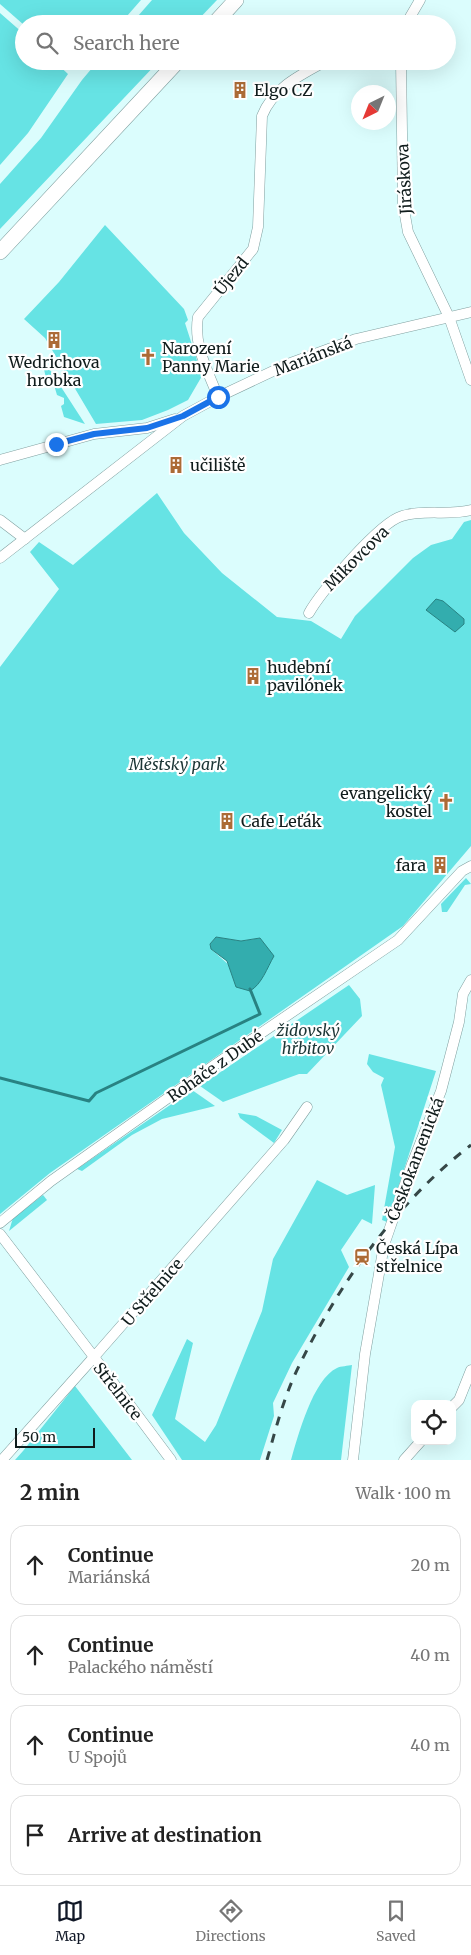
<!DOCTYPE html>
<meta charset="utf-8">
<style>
:root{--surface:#fff;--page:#f2f2f2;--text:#222;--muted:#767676;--line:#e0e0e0;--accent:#111827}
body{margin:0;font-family:Merriweather,serif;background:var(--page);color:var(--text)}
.controls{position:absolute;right:15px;bottom:15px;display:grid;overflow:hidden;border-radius:10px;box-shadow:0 5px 20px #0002}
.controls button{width:45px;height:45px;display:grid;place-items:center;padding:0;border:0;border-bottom:1px solid var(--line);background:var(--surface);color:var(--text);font:25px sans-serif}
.compass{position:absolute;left:351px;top:85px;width:45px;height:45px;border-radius:50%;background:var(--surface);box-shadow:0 5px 20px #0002;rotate:223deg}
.scale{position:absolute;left:15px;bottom:12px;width:80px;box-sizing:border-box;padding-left:5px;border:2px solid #101c1c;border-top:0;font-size:14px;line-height:18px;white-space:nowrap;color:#101c1c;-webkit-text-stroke:4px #fff;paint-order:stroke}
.stop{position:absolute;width:15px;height:15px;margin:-11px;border:4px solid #1a73e8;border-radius:50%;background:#fff}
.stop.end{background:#1a73e8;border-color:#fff;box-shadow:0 1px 5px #0008}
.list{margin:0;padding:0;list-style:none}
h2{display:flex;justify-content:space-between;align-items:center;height:65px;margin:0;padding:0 20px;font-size:21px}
h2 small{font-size:16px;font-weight:400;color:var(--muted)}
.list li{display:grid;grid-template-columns:32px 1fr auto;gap:15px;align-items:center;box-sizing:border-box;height:80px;margin:0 10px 10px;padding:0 10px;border:1px solid var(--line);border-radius:15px}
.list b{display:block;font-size:19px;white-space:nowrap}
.list p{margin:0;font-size:16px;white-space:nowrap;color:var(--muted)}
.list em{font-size:16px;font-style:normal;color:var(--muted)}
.icon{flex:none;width:28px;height:28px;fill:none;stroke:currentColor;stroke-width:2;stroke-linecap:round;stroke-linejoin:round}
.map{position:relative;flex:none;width:471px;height:1460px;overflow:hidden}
.search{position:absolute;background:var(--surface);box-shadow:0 5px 20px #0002;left:15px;right:15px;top:15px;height:55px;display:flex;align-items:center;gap:12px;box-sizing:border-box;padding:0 18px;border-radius:28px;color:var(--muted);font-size:19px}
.sheet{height:425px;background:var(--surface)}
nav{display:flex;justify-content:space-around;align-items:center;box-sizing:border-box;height:70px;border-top:1px solid var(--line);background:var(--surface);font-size:14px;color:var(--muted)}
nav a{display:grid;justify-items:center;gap:2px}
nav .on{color:var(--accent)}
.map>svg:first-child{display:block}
.green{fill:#66e3e4;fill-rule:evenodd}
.water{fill:#33adae;stroke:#288282}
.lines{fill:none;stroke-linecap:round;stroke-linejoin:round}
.stream{stroke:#288282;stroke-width:3}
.minor-casing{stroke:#81a0a0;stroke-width:11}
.primary-casing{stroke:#81a0a0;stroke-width:16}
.minor{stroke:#fff;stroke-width:10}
.primary{stroke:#fff;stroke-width:15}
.rail{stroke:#364747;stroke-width:3;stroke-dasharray:9 9;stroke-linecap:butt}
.route{stroke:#1a73e8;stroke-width:6}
.labels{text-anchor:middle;stroke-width:4.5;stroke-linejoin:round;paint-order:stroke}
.poi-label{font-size:16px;fill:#101c1c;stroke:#fff;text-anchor:start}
.street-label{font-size:16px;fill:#101c1c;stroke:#fff}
.park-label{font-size:16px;font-style:italic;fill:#1b3535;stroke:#fff}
</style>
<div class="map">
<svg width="471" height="1460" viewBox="0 0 471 1460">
<rect width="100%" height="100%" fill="#dbfdfd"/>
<g class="green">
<polygon points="0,0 141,0 120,24 24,25 0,4"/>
<polygon points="152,0 217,0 194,24 131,24"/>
<polygon points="0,13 24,34 24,61 54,61 68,74 28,133 0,165"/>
<polygon points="98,61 159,61 0,229 0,184 41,138 82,80"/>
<polygon points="105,225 184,309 188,320 185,323 202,376 188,400 168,410 142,420 96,424 45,338 24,319 59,282"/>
<polygon points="41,356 85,424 64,417 61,406 64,404 64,398 57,395 54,385 48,387"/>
<path d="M157,493l27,40 38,40 55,44 34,4 30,18 14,-23 58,-58 18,-13 21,-6 12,-17 7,-2v326l-68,80 -353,247 -50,41v-547l59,-78 -29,-37 9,-10 34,23zM216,937l25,4 19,-3 -24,49 -7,-22 -18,-16 -1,-5z"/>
<polygon points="466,878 471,884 465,885 447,912 442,912 441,904"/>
<polygon points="349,985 360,999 362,1016 307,1074 299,1074 223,1102 200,1086"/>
<polygon points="369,1054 436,1071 387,1222 382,1220 395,1147 381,1085 384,1078 373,1072 367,1064"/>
<polygon points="192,1090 215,1106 162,1119 132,1135 82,1171 77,1169"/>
<polygon points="238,1113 256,1116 282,1130 274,1143 240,1118"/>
<polygon points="317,1180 347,1195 375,1185 372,1224 362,1219 341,1250 349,1267 292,1363 273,1403 274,1416 260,1460 182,1460 152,1415 187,1339 193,1343 175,1419 205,1442 216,1425 262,1311 273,1259"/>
<polygon points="43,1195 47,1200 9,1231 13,1218"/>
<path d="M352,1365l-11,95h-50c7,-24 22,-81 46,-92 4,-2 11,-2 15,-3z"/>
<polygon points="75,1386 132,1460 15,1460 23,1451"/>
</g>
<g class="water">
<polygon points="436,599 443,601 464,619 464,624 455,632 426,610"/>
<path d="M216,937l25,4 19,-3 14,18c-7,12 -12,28 -24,35l-14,-4 -9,-26 -16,-12 -1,-5z"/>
</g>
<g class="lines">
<polyline class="stream" points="0,1078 89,1101 96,1093 260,1014 250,989"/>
<g class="minor-casing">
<g id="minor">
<polyline points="406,24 420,0"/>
<polyline points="401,61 403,204 408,232 449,317 471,380"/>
<path d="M218,397c-10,-26 -25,-52 -20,-80l55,-68 5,-22 4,-111c11,-28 38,-41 64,-55"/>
<polyline points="0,460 94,434 147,428 175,419"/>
<polyline points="0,520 25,539"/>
<polyline points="0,558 183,416 218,397 288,364 356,339 471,312"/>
<path d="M309,613c11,-21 71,-91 93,-97 23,-7 46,0 69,-6"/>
<polyline points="0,1223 51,1181 213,1066 398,940 462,871 471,866"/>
<polyline points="0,1234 94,1357 284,1140 307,1107"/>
<polyline points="452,1407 459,1400 471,1370"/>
<polyline points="2,1460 94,1357 171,1460"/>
<polyline points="353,1460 365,1354 384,1245 412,1164 441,1091 459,1022 463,994 471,980"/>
<polyline points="404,1460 421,1441"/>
</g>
</g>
<g class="primary-casing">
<g id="primary">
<polyline points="214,24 236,0"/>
<polyline points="0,252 178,61"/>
</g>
</g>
<use href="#minor" class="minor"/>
<use href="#primary" class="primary"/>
<path class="rail" d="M267,1460c9,-32 17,-64 32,-94 40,-83 99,-165 172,-221"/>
</g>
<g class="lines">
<polyline class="route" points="56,444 94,434 147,428 183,416 218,397"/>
</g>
<defs>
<g id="building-bare" transform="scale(1.35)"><path d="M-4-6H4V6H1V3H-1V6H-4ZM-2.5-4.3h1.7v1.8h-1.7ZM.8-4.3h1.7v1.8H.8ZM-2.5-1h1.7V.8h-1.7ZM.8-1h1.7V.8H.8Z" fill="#ac6b36" stroke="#fff" stroke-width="2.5" paint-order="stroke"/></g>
<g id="church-bare" transform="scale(1.35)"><path d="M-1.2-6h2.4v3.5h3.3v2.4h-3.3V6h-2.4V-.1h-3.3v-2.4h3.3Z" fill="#ac6b36" stroke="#fff" stroke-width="2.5" paint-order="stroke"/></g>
<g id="station-bare" transform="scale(1.35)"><path d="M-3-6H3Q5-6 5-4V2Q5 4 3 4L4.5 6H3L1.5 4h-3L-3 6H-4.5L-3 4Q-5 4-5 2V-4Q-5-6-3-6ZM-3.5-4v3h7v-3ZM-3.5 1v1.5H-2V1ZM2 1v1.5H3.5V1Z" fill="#ac6b36" stroke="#fff" stroke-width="2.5" paint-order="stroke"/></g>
</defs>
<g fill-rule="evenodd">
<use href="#building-bare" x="240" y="90"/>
<use href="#building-bare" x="54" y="340"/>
<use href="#church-bare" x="148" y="357"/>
<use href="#building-bare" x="176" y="465"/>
<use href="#building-bare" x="253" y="676"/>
<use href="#church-bare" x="446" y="802"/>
<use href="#building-bare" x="227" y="821"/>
<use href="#building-bare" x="440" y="865"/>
<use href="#station-bare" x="362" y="1257"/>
</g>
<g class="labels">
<g class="poi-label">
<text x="254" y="96">Elgo CZ</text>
<text x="162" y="354">Narození<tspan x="162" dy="18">Panny Marie</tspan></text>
<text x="54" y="368" text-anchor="middle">Wedrichova<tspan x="54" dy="18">hrobka</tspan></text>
<text x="190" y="471">učiliště</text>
<text x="267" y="673">hudební<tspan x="267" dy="18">pavilónek</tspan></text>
<text x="432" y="799" text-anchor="end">evangelický<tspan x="432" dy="18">kostel</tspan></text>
<text x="241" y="827">Cafe Leťák</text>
<text x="426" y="871" text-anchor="end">fara</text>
<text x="376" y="1254">Česká Lípa<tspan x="376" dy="18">střelnice</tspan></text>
</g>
<g class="street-label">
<text transform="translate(404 179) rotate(-93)" y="6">Jiráskova</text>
<text transform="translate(231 276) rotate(-51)" y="6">Újezd</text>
<text transform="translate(313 356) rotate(-21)" y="6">Mariánská</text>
<text transform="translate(356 558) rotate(-45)" y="6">Mikovcova</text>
<text transform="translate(215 1066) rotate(-35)" y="6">Roháče z Dubé</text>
<text transform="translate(415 1159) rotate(-69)" y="6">Českokamenická</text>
<text transform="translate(152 1292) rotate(-49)" y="6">U Střelnice</text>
<text transform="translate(118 1391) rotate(52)" y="6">Střelnice</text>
</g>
<g class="park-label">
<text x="177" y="770">Městský park</text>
<text x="308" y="1036">židovský<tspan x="308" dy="18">hřbitov</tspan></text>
</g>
</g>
</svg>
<div class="controls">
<button><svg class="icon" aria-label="locate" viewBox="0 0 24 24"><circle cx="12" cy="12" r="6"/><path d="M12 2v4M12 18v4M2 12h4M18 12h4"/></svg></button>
</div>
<svg class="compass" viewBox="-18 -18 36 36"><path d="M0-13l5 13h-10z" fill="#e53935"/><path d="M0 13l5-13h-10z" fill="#767676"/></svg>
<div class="scale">50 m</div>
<div class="stop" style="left:218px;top:397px"></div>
<div class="stop end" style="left:56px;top:444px"></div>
<div class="search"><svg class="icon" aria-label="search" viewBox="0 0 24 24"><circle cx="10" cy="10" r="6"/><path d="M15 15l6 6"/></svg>Search here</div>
</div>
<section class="sheet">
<h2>2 min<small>Walk · 100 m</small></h2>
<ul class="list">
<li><svg class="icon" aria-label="ahead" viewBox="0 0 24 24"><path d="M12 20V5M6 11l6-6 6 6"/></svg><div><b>Continue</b><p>Mariánská</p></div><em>20 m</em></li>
<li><svg class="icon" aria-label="ahead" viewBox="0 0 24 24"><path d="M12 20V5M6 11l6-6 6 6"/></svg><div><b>Continue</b><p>Palackého náměstí</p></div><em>40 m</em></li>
<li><svg class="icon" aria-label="ahead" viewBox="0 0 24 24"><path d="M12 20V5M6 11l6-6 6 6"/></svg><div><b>Continue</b><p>U Spojů</p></div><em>40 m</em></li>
<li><svg class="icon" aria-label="arrive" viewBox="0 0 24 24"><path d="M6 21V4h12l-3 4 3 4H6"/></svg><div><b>Arrive at destination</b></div></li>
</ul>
</section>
<nav>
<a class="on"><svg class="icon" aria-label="map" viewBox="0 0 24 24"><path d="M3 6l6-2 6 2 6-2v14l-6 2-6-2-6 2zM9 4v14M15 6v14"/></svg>Map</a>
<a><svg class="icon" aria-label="directions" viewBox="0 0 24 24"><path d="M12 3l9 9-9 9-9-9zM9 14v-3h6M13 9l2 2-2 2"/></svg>Directions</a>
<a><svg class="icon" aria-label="saved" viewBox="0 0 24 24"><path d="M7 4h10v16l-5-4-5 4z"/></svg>Saved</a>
</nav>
